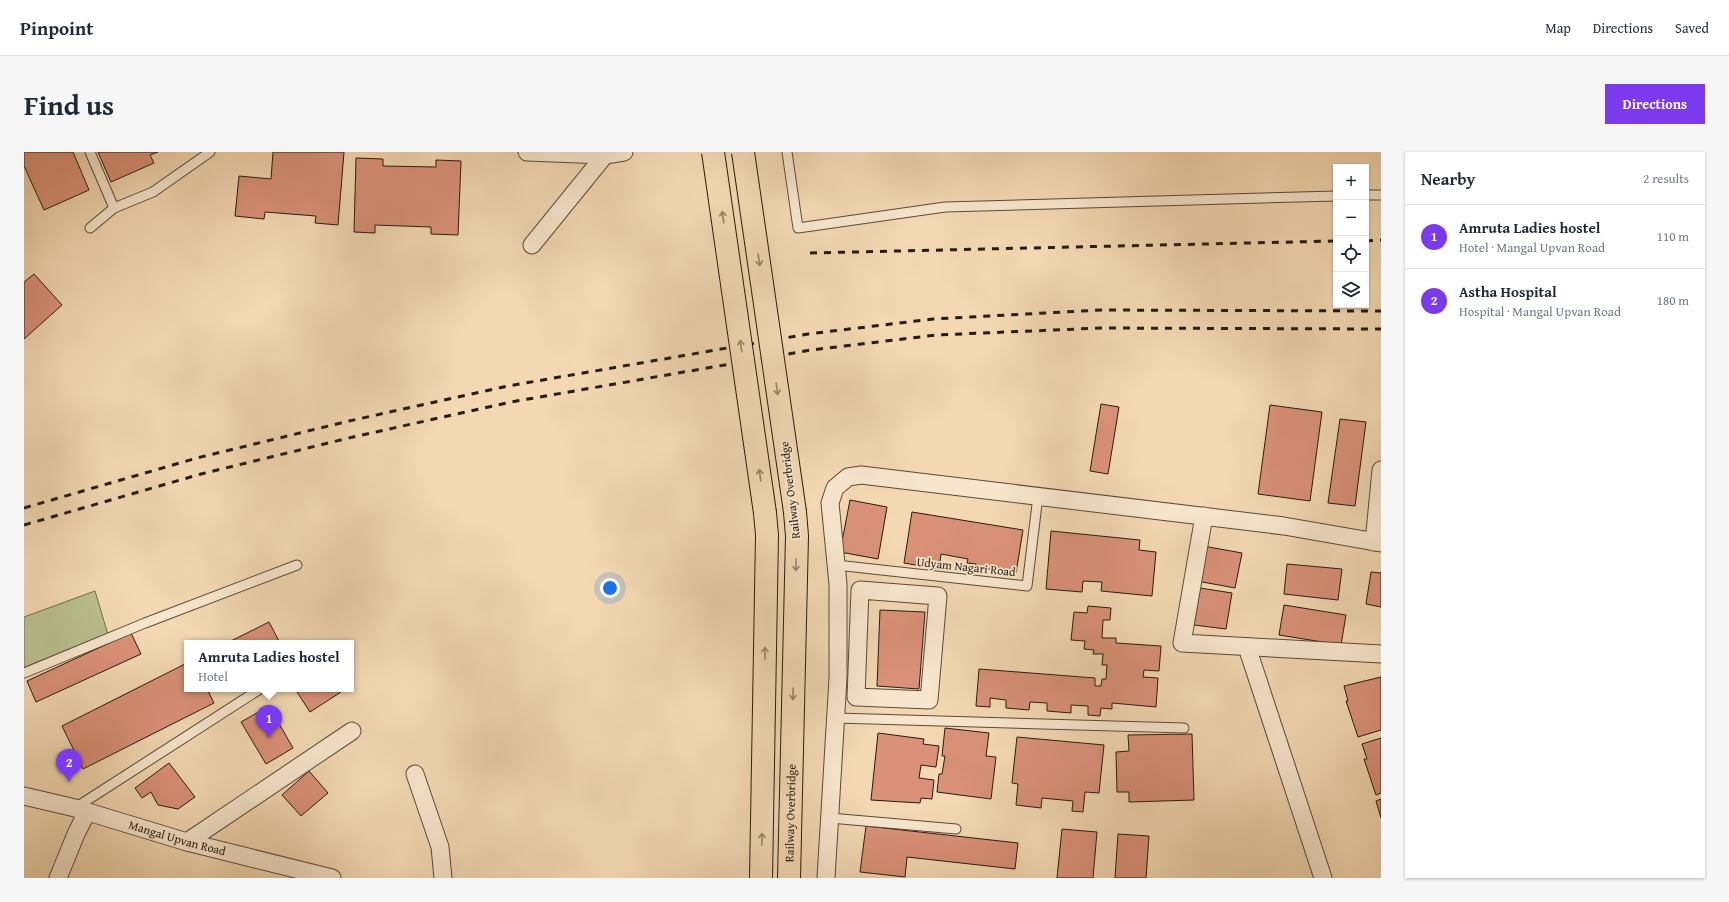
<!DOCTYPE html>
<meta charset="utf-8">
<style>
:root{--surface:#fff;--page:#f6f6f7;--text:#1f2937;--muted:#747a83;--line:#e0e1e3;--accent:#7c3aed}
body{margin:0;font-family:"Gentium Book Plus",serif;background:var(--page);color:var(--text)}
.controls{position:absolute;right:12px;top:12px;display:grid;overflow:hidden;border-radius:0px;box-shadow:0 1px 3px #0004}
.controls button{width:36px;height:36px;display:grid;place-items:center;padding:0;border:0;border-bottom:1px solid var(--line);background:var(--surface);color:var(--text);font:20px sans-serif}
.you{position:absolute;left:586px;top:436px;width:14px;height:14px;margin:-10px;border:3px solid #fff;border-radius:50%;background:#1a73e8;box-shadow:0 0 0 6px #1a73e833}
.badge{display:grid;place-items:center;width:26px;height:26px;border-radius:50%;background:var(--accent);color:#fff;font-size:13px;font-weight:700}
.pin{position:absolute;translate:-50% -33px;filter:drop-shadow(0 1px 2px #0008)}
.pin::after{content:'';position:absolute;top:21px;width:14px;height:12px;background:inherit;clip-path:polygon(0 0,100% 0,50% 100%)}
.popup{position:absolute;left:160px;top:488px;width:170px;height:52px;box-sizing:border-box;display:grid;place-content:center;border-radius:0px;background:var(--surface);filter:drop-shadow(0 1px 3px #0005);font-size:13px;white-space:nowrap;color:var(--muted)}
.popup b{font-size:15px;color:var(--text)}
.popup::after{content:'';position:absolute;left:50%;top:100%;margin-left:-8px;border:8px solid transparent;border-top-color:var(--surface)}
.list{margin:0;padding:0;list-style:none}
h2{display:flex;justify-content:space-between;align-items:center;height:52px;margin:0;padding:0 16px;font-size:17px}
h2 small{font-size:13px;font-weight:400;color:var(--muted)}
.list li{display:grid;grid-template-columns:26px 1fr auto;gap:12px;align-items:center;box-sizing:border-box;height:64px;padding:0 16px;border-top:1px solid var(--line)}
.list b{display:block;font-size:15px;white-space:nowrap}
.list p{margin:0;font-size:13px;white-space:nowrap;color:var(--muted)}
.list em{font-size:13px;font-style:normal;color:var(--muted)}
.icon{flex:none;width:22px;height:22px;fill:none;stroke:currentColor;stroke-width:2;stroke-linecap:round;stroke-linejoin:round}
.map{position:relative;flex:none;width:1357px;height:726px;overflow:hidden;border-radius:0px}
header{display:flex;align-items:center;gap:24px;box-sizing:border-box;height:56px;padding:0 20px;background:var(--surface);border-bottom:1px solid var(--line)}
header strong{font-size:19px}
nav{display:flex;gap:22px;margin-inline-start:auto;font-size:14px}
.intro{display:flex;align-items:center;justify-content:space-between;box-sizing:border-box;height:96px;padding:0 24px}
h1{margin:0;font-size:28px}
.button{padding:10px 18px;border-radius:0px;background:var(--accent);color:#fff;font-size:14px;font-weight:700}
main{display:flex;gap:24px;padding:0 24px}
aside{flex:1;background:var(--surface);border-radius:0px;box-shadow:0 1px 3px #0004}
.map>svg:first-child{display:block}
.green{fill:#b9bf8d;stroke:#706d50}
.building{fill:#da9178;stroke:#261b12}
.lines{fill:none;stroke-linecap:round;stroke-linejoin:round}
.service-casing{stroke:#594a3a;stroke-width:11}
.minor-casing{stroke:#594a3a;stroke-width:19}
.primary-casing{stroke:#261b12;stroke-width:24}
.service{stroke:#f7e6cd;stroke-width:9}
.minor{stroke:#f7e6cd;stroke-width:17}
.primary{stroke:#f3d8b2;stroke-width:22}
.rail{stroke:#261b12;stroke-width:3;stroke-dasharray:7 7;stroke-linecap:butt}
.primary-bridge-casing{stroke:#261b12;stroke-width:24;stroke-linecap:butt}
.primary-bridge{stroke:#f3d8b2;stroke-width:22}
.oneway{stroke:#97836a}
.labels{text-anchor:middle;stroke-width:3.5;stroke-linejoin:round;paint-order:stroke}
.street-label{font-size:12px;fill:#261b12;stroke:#f7e6cd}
</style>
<header>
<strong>Pinpoint</strong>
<nav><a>Map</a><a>Directions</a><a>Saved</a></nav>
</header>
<div class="intro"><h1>Find us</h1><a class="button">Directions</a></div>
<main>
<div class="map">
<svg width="1357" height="726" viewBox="0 0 1357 726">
<rect width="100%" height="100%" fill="#f3d8b2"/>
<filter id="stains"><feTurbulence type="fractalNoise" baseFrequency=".005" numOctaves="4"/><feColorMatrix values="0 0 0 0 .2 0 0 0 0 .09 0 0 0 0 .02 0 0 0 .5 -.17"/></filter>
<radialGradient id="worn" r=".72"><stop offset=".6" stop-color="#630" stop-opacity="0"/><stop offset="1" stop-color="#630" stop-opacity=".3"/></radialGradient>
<polygon class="green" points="71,439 85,486 0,519 0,465"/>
<g class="building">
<polygon points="0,0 49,0 65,38 20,58 0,14"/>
<polygon points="74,0 134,0 126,3 130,11 87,30"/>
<polygon points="249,0 320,0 314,73 291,71 292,64 241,60 240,67 211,64 215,24 247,27"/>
<polygon points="332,6 359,7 359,14 412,15 412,8 437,9 434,83 407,82 407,75 351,73 351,81 330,80"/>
<polygon points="10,122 38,153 0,187 0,130"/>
<polygon points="1077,252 1095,255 1084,322 1066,319"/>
<polygon points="1246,253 1298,260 1286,349 1234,342"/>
<polygon points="1316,267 1342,270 1331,354 1304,351"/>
<polygon points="826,348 863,355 854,407 816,400"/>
<polygon points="888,360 999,378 992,421 952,415 952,412 943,411 944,407 917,402 915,417 880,411"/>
<polygon points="1027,379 1116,388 1115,398 1132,400 1128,444 1077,439 1078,430 1059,429 1058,440 1022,437"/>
<polygon points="1179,394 1218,401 1211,436 1173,429"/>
<polygon points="1263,412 1318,417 1314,448 1260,442"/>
<polygon points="1347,420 1357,421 1357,455 1342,452"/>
<polygon points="1176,436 1208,441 1202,477 1170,473"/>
<polygon points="1260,453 1322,463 1317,493 1255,483"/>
<polygon points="1064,454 1087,456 1086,468 1079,468 1078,486 1092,486 1092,491 1137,494 1135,519 1120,518 1119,525 1134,526 1132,555 1088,551 1088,557 1077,556 1076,564 1064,563 1064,554 1047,553 1047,561 1023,559 1023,551 1006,550 1005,558 982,556 982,548 966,546 966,555 952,554 955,517 1071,526 1071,534 1077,534 1078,527 1082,527 1083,513 1078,513 1079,502 1069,502 1070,498 1060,497 1061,489 1047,488 1050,460 1063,461"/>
<polygon points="856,458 901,460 895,537 853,534"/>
<polygon points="245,470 256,491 203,491"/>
<polygon points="107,481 117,502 12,550 3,529"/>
<polygon points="163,511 163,537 183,537 190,551 59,617 38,574"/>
<polygon points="1357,525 1357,578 1334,585 1322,549 1324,549 1320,534"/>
<polygon points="271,537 316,537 317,540 286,560"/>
<polygon points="245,554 269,596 242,612 217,570"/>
<polygon points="921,576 965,581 962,604 972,605 967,647 913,640 915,622 918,622 921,604 918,604"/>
<polygon points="854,581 900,587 899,592 915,594 912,615 897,613 895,626 910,628 908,647 897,646 896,651 847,648"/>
<polygon points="1168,582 1170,648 1105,650 1105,640 1093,640 1092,600 1105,599 1104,583"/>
<polygon points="993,585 1080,593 1075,641 1061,640 1059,660 1048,659 1049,649 1018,646 1017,656 992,653 994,632 988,631"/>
<polygon points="1357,586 1357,641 1352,643 1340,607 1343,607 1338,592"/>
<polygon points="145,611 171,645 154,657 134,653 127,640 118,646 111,636"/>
<polygon points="285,619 304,641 277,664 258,643"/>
<polygon points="1357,647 1357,666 1352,649"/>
<polygon points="842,674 994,691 991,717 883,705 881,725 836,720"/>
<polygon points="1038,677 1073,680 1069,726 1033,726"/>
<polygon points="1094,682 1125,684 1122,726 1091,726"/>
</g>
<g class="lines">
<g class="service-casing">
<g id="service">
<polyline points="66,0 90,56"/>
<polyline points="763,0 774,76 921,55 1312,44"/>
<polyline points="1342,43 1357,43"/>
<polyline points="66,76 90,56 129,40 186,0"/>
<polyline points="812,413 1003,434 1014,344"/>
<polyline points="0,521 121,471 273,413"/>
<polyline points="812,566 1160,576"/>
<polyline points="51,656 236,537"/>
<polyline points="806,666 932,677"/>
</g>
</g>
<g class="minor-casing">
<g id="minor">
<polyline points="503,0 581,3 600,0"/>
<polyline points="508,93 581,3"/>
<polyline points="1180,364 1158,491 1357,502"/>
<polyline points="1350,390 1357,318"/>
<polygon points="836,438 914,444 905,548 832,545"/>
<polyline points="1223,495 1299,726"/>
<polyline points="391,622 416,695 419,726"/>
<path id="s1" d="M0,644l51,12 112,34 145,36"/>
<polyline points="163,690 328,579"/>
<polyline points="34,726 52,682 63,660"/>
<polyline points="802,726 814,526 814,432 806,351 811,336 824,325 837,323 1260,374 1357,391"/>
</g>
</g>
<g class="primary-casing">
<g id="primary">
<polyline points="737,726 743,383 741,361"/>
<path id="s2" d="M765,726l8,-342 -2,-24"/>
</g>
</g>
<use href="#service" class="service"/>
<use href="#minor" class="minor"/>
<use href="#primary" class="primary"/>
<g class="rail">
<polyline points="1342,89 1357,88"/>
<polyline points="786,101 1312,89"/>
<polyline points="0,356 173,306 325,269 484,234 784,182 909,167 1077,158 1357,159"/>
<polyline points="0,373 177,322 329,285 487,250 787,198 912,183 1077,176 1357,177"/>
</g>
<g class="primary-bridge-casing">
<g id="primary-bridge">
<polyline points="689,0 741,361"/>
<polyline points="719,0 771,360"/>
</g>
</g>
<use href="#primary-bridge" class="primary-bridge"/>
</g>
<defs><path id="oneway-shaft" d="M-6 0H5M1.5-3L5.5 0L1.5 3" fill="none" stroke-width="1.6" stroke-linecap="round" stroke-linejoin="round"/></defs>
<g class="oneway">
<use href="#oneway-shaft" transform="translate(699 65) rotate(-98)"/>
<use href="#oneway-shaft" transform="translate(735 108) rotate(82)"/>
<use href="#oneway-shaft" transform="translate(717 194) rotate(-98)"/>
<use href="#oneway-shaft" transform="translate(753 237) rotate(82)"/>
<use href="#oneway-shaft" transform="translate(736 323) rotate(-98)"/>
<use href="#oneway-shaft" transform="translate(772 413) rotate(91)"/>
<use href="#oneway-shaft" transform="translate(741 501) rotate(-89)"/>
<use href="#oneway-shaft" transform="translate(769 542) rotate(91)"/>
<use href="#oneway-shaft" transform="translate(738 687) rotate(-89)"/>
</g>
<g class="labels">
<g class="street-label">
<text transform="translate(766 338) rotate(-97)" y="4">Railway Overbridge</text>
<text transform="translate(942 415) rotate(6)" y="4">Udyam Nagari Road</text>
<text dy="4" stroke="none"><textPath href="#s2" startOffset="65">Railway Overbridge</textPath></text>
<text dy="4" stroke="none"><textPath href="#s1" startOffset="159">Mangal Upvan Road</textPath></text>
</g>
</g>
<rect width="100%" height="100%" filter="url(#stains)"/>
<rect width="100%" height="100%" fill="url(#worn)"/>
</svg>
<div class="controls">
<button>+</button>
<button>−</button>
<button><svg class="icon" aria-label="locate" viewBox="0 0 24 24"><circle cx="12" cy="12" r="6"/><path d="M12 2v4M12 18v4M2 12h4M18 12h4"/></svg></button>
<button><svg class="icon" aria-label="layers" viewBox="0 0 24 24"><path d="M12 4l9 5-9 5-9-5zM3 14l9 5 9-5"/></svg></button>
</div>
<div class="you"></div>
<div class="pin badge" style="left:245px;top:586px">1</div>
<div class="popup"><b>Amruta Ladies hostel</b>Hotel</div>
<div class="pin badge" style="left:45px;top:630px">2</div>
</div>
<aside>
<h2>Nearby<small>2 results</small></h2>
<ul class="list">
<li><span class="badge">1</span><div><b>Amruta Ladies hostel</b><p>Hotel · Mangal Upvan Road</p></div><em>110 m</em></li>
<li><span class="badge">2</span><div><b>Astha Hospital</b><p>Hospital · Mangal Upvan Road</p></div><em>180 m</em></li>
</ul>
</aside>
</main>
